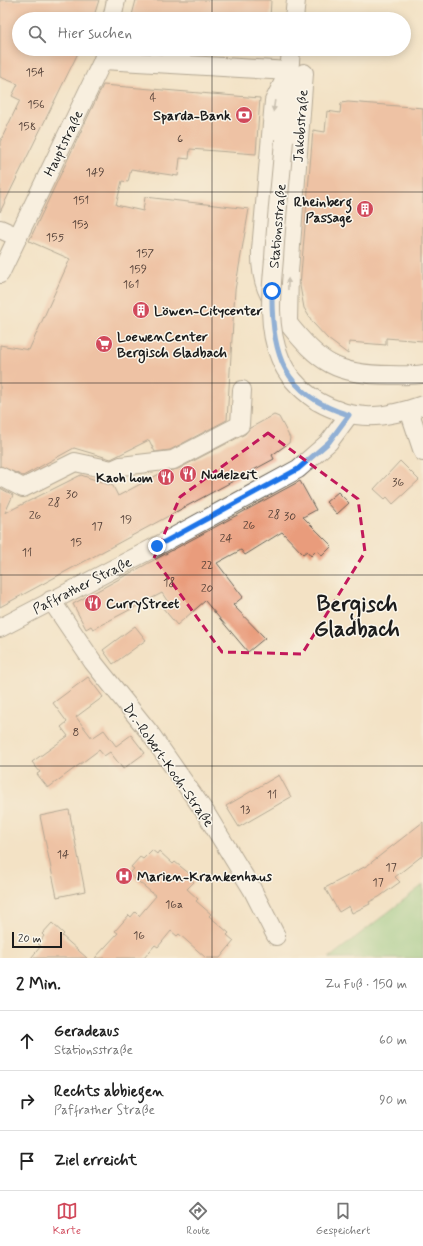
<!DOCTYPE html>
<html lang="de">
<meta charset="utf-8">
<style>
:root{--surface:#fff;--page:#f2f2f2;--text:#222;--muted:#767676;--line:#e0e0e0;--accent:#d1495b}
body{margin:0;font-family:Mynerve,sans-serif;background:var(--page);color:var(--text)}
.scale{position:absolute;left:12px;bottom:10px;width:50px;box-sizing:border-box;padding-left:4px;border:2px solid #1c1c1c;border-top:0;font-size:11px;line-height:14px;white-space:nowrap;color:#1c1c1c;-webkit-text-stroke:3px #fbf7ec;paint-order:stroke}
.stop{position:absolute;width:12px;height:12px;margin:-9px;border:3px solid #1a73e8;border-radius:50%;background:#fff}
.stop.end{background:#1a73e8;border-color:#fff;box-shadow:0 1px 4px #0008}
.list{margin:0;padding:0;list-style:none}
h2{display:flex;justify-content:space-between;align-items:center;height:52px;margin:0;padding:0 16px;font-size:17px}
h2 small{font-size:13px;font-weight:400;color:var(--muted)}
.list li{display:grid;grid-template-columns:26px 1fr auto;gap:12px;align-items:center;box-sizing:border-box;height:60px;padding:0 16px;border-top:1px solid var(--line)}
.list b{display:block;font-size:15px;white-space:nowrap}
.list p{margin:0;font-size:13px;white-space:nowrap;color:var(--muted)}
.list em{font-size:13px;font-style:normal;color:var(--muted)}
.icon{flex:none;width:22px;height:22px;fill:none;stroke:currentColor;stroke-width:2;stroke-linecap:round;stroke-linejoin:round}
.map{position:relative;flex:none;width:423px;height:958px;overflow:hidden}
.search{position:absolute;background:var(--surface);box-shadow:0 2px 10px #0003;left:12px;right:12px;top:12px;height:44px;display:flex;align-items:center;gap:10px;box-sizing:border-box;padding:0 14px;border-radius:22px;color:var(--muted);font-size:15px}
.sheet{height:232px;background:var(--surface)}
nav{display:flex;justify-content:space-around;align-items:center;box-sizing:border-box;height:56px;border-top:1px solid var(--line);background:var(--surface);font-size:11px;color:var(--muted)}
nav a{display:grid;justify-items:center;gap:2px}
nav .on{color:var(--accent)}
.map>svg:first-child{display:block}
.green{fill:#88cb85;stroke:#527450}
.building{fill:#e99c7c}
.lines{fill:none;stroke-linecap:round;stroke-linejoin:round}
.minor-casing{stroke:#676157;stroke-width:20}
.minor{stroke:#fff;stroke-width:18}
.minor-bridge-casing{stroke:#676157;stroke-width:20;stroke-linecap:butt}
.minor-bridge{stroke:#fff;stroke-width:18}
.oneway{fill:#999}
.route{stroke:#1a73e8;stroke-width:5}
.marked{fill:none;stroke:#c2185b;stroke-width:3;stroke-dasharray:8 5;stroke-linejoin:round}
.grid{fill:none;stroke:#1c1c1c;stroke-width:1;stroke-opacity:0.55}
.labels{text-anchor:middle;stroke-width:3;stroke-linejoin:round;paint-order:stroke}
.number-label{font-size:12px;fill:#4f3c34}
.poi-label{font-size:14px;font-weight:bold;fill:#1c1c1c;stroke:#fbf7ec;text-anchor:start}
.street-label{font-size:14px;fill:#1c1c1c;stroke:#fbf7ec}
.town-label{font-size:22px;font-weight:bold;fill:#1c1c1c;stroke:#fbf7ec}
</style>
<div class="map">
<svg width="423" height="958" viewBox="0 0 423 958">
<rect width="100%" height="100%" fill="#fbf7ec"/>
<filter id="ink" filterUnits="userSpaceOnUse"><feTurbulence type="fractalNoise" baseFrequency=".025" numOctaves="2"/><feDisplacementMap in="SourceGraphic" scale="8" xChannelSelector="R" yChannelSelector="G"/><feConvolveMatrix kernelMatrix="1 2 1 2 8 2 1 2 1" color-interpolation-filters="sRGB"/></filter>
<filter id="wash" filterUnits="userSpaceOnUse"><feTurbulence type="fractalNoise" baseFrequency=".012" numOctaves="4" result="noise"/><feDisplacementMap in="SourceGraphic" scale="16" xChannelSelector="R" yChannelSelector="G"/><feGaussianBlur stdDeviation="0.9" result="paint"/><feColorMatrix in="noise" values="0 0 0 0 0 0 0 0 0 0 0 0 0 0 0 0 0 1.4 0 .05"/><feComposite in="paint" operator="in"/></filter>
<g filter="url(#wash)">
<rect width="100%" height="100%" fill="#f3e2c5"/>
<polygon class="green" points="423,885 423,958 329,958"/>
<g id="blocks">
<g class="building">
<polygon points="0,0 99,0 93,19 19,19 19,49 80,49 0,212 0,142 20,100 12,96 18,84 0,77"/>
<polygon points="136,0 271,0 270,19 131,19"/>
<polygon points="103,85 260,98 256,154 190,149 189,159 180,158 178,176 131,169 128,182 122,181 116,205 143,211 145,197 249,209 235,290 227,420 170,450 155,452 149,440 111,459 74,448 23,476 0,466 0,345 29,350 70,259 29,241"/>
<polygon points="348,102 423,108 423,341 386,338 386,345 349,342 348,354 328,339 313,323 304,308 300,286 313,130 325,132 327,111 340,113 341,103"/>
<polygon points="274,415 279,417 290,438 289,443 272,455 274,459 0,607 0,488 13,495 5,513 81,475 113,486 118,496 163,472 178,469 245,434 250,428"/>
<polygon points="400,461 419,480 393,504 387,497 385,499 374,489"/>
<polygon points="300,481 316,510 303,517 332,546 322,556 317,550 311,556 307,551 303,554 282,532 245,555 241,550 217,563 243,597 233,605 265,638 248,652 205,601 177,625 162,607 168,602 162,593 93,629 91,626 86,629 73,604"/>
<polygon points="338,492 349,503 337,514 326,502"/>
<polygon points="135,626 146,640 113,664 103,650"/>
<polygon points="88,677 103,697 76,717 92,738 104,730 116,746 131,735 145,753 123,769 110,752 104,756 99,750 48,788 37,774 40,772 32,762 68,736 61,727 67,722 53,703"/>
<polygon points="279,775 291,797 239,827 226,806"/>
<polygon points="69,810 85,891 57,897 40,816"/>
<polygon points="423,822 423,855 395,877 400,882 379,897 369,902 370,904 352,913 349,906 339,912 325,888 368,865"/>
<polygon points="152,850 157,854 159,851 173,864 175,862 191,875 189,877 194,882 187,889 198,899 196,901 211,914 209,916 229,933 227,935 234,941 220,958 206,958 179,934 177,936 171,931 158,947 155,945 144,958 95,958 118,933 115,931 129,915 131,917 135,912 139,916 156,896 129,874 134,869 131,867 140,857 143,859"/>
<polygon points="52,923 64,934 62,936 87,958 31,958 41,946 38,944 44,936 42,934"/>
</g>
</g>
</g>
<g filter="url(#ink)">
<use href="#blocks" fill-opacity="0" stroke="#676157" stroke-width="1"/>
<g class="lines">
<g class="minor-casing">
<g id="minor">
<polyline points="112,19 116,0"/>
<polyline points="294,19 296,0"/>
<polyline points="103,60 289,71"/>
<path d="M289,71l-15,30 -13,149c-1,32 7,47 26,72 32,41 50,53 103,53 11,0 22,1 33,-1"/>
<polyline points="284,140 291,49"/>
<polyline points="0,229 18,237"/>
<polyline points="0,274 103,60 105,49"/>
<polyline points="288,323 289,272 304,73"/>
<path d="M317,401c37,21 67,18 106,4"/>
<polyline points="409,410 423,452"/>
<polyline points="0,476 23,488 75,462 112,470 121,466 173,460 240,425 242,390"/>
<polyline points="51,600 93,662 149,732 205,812 252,889 276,936"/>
<polyline points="0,628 157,546 298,469 329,442 349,415"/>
</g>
</g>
<use href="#minor" class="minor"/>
<g class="minor-bridge-casing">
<path id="minor-bridge" d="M284,140c-3,40 -8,79 -10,119 -3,32 -7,69 6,99 7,19 21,32 37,43"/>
</g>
<use href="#minor-bridge" class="minor-bridge"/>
</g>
<defs><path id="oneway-solid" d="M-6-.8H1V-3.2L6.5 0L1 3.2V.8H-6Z"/></defs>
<g class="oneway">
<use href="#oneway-solid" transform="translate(274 106) rotate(98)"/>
<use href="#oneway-solid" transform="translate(288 284) rotate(-89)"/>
</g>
</g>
<g class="lines" filter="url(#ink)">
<path class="route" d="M157,546l141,-77 31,-27 20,-27c-66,-20 -78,-61 -77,-124"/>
</g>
<path d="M0 0H423V958H0ZM268,433l90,66 7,53 -63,102 -80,-2 -68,-94 26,-61z" fill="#f3e2c5" fill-opacity=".55" fill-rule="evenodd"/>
<path class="marked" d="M268,433l90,66 7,53 -63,102 -80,-2 -68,-94 26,-61z"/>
<path class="grid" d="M212,0v19M212,49v909M0,192h423M0,383h423M0,575h423M0,766h423"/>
<defs>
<g id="bank-disc" transform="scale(0.9)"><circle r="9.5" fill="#d1495b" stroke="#fbf7ec"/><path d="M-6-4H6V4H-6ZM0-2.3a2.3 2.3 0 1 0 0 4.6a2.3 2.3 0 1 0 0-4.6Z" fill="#fff"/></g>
<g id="building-disc" transform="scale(0.9)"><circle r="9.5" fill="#d1495b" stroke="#fbf7ec"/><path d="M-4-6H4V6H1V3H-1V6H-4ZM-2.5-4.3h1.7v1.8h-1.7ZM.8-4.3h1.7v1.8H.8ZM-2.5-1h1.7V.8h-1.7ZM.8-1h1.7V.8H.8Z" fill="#fff"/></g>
<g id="supermarket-disc" transform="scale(0.9)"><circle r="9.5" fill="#d1495b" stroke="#fbf7ec"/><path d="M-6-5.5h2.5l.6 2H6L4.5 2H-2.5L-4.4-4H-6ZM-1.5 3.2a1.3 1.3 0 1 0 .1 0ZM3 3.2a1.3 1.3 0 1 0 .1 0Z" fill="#fff"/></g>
<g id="restaurant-disc" transform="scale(0.9)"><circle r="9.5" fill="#d1495b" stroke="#fbf7ec"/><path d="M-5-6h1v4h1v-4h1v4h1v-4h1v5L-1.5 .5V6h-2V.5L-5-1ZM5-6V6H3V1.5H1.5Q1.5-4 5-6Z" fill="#fff"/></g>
<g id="hospital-disc" transform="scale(0.9)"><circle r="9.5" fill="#d1495b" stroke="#fbf7ec"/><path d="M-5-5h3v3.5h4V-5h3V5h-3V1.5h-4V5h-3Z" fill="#fff"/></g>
</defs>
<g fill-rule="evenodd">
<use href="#bank-disc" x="244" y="115"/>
<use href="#building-disc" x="365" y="209"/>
<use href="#building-disc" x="141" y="310"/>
<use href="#supermarket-disc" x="104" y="344"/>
<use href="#restaurant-disc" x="188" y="474"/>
<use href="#restaurant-disc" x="166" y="477"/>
<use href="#restaurant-disc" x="93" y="603"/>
<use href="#hospital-disc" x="124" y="876"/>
</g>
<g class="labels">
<g class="number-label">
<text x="35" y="76">154</text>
<text x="153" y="101">4</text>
<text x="36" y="108">156</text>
<text x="27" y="130">158</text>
<text x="180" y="142">6</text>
<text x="95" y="176">149</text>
<text x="81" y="204">151</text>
<text x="80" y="228">153</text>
<text x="55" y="241">155</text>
<text x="145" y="257">157</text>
<text x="138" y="273">159</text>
<text x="131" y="288">161</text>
<text x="398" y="486">36</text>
<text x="72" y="498">30</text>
<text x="54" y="506">28</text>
<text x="274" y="518">28</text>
<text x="35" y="519">26</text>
<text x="290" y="520">30</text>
<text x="126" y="523">19</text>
<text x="249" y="529">26</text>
<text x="97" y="530">17</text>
<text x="226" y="542">24</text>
<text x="76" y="546">15</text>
<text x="27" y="556">11</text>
<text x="207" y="569">22</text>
<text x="169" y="586">18</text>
<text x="207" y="592">20</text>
<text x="76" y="736">8</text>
<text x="272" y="798">11</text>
<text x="245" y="813">13</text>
<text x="63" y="858">14</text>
<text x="391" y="871">17</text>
<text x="378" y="886">17</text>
<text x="174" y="908">16a</text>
<text x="139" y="939">16</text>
</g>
<g class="poi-label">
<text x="231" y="120" text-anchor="end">Sparda-Bank</text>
<text x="352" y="206" text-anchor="end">Rheinberg<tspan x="352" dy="16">Passage</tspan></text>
<text x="154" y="315">Löwen-Citycenter</text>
<text x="117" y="341">LoewenCenter<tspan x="117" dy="16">Bergisch Gladbach</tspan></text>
<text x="201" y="479">Nudelzeit</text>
<text x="153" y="482" text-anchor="end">Kaoh hom</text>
<text x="106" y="608">CurryStreet</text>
<text x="137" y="881">Marien-Krankenhaus</text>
</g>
<g class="street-label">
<text transform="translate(300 126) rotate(-86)" y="5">Jakobstraße</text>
<text transform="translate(63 143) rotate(-64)" y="5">Hauptstraße</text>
<text transform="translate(277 226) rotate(-85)" y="5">Stationsstraße</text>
<text transform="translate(82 585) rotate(-27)" y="5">Paffrather Straße</text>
<text transform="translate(169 765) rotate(55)" y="5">Dr.-Robert-Koch-Straße</text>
</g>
<g class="town-label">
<text x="357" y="611">Bergisch<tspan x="357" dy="25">Gladbach</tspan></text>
</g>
</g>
</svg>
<div class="scale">20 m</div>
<div class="stop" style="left:272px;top:291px"></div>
<div class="stop end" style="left:157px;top:546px"></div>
<div class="search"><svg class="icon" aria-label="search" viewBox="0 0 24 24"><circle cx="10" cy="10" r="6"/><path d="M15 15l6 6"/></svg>Hier suchen</div>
</div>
<section class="sheet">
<h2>2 Min.<small>Zu Fuß · 150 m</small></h2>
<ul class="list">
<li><svg class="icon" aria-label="ahead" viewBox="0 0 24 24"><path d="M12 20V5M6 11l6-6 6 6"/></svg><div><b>Geradeaus</b><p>Stationsstraße</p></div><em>60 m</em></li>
<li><svg class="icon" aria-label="right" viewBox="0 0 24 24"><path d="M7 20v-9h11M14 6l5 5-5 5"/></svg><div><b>Rechts abbiegen</b><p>Paffrather Straße</p></div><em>90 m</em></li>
<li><svg class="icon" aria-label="arrive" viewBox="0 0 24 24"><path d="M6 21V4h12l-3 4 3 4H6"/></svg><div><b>Ziel erreicht</b></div></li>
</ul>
</section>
<nav>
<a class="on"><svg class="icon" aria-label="map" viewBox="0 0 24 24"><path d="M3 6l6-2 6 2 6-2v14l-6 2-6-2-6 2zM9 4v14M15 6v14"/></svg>Karte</a>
<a><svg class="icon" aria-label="directions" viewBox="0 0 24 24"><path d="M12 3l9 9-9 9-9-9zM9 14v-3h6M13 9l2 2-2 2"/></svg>Route</a>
<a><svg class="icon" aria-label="saved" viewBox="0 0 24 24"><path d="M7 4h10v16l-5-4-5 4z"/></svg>Gespeichert</a>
</nav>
